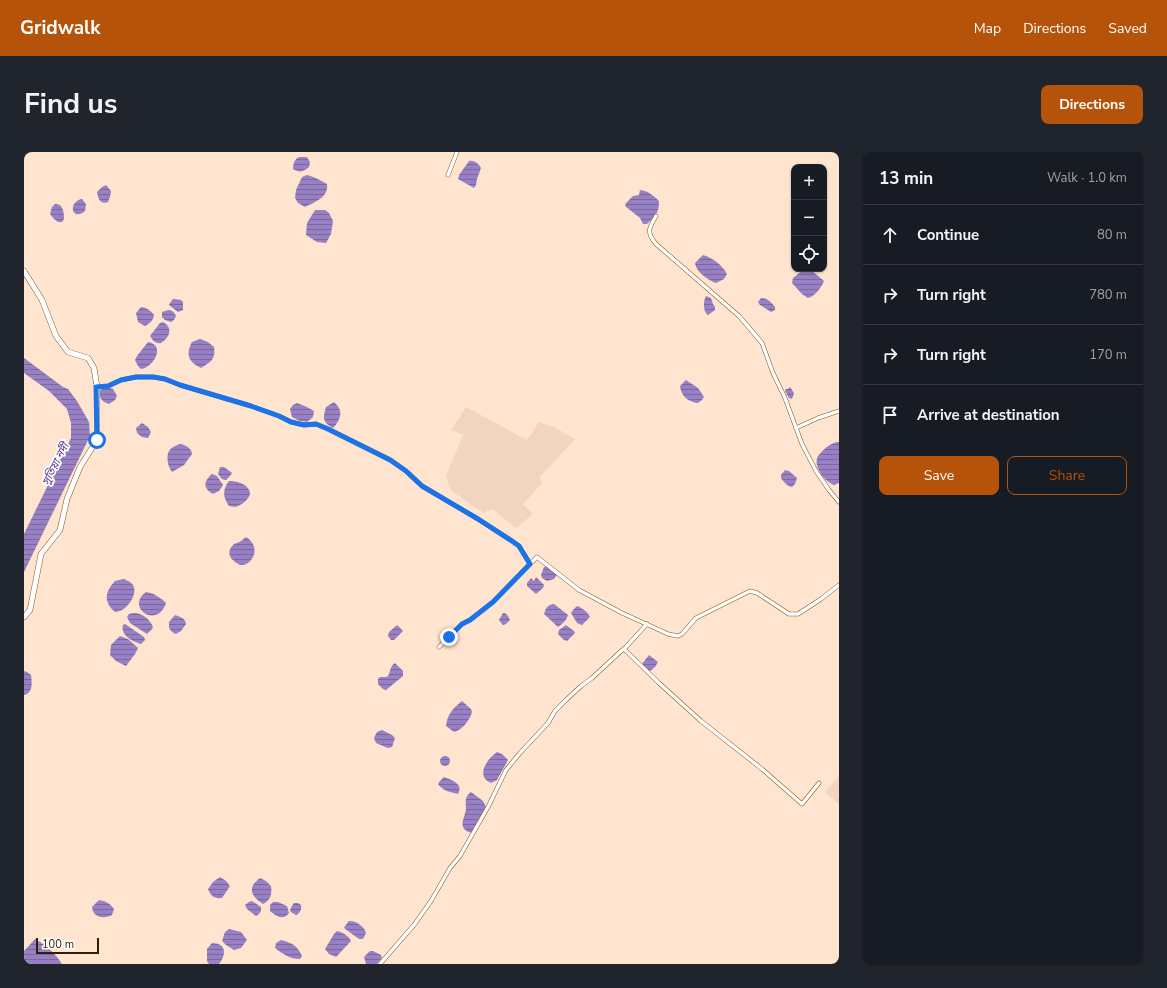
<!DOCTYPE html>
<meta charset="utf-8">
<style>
:root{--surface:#171b24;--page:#20242c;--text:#f1f3f6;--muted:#9ea1a6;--line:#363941;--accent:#b45309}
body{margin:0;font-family:"Nunito Sans","Noto Sans Bengali",sans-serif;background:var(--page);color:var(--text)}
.controls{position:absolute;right:12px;top:12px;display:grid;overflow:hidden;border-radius:8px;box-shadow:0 1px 3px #0004}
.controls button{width:36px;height:36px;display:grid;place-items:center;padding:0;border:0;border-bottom:1px solid var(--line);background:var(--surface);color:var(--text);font:20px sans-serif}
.scale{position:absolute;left:12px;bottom:10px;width:63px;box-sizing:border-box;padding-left:4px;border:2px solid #341b05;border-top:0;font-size:11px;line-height:14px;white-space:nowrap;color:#341b05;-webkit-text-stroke:3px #fff;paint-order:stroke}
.stop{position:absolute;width:12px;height:12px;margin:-9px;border:3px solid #1a73e8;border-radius:50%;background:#fff}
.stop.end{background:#1a73e8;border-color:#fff;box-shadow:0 1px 4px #0008}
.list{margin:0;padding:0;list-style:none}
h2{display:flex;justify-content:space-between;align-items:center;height:52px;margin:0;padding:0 16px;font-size:17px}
h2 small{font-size:13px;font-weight:400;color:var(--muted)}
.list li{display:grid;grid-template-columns:26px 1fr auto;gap:12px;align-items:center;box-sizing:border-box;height:60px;padding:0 16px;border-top:1px solid var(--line)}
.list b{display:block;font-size:15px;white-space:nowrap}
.list em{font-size:13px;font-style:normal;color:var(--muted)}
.actions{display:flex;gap:8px;padding:12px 16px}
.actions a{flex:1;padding:9px 0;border:1px solid var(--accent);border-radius:8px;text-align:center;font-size:14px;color:var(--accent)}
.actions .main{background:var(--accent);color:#fff}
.icon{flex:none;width:22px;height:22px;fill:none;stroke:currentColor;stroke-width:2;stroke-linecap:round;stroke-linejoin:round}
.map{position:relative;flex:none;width:815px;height:812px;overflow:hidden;border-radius:8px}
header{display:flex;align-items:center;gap:24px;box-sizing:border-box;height:56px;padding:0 20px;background:var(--accent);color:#fff}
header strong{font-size:19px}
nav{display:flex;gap:22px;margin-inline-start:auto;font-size:14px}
.intro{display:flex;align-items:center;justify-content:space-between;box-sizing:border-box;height:96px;padding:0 24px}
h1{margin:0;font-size:28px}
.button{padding:10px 18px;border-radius:8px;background:var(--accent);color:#fff;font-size:14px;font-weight:700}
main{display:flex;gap:24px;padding:0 24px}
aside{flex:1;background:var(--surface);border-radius:8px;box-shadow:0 1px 3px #0004}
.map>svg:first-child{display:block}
.built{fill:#f2d5be}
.water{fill:url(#water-rules)}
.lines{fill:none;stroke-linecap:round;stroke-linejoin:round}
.street-casing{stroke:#895019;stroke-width:4.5}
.secondary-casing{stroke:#895019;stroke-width:6}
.street{stroke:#fff;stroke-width:3.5}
.secondary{stroke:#fff;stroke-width:5}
.route{stroke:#1a73e8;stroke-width:5}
.labels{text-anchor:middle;stroke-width:3.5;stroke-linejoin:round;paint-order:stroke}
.water-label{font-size:11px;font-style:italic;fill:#593889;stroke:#fff}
</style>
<header>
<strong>Gridwalk</strong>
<nav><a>Map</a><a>Directions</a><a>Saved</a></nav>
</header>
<div class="intro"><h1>Find us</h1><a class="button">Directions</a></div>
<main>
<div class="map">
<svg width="815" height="812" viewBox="0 0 815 812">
<defs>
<pattern id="water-rules" width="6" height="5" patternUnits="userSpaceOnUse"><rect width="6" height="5" fill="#9880c4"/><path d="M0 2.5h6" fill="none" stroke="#7d689d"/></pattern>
</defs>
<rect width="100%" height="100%" fill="#ffe4cf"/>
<g class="built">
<polygon points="442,255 503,288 515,270 530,275 551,287 515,326 519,330 499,352 509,362 492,376 468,357 460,361 429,340 425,335 422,324 439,283 427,278"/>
<polygon points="815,624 815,652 801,640"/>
</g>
<g class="water">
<path d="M275,5h8l3,5 -1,5c-6,5 -10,6 -16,2 0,-6 2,-10 6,-12z"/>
<path d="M445,9c5,-1 10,3 12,7l-4,11 -1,6 -2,3 -16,-9 1,-4z"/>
<path d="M283,23c8,2 13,5 20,9 2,13 -12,18 -22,23l-7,-4 -3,-5 1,-8 6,-13z"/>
<path d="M82,33l5,6 -1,6 -2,5c-8,3 -10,-4 -11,-10l5,-5z"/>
<path d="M616,38c8,1 13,5 19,11 0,12 -3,14 -12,23h-4l-3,-6 -15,-12 1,-3 7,-7 6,-1z"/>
<path d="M58,47l4,5 -1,7c-13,11 -18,-9 -3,-12z"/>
<path d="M31,52c8,0 9,8 9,15l-2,3h-4l-4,-3 -4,-5 2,-7z"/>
<polygon points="291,58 301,58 305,61 309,69 307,82 302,91 293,90 282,83 283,71"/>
<path d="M679,103c10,3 19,10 24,19l-3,5 -8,4c-8,-3 -20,-11 -21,-20z"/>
<path d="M780,117h6l14,12c-3,7 -9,15 -16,17l-6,-4 -10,-11 1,-5z"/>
<path d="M682,144l5,2 2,6 2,3v3l-7,5c-5,-3 -5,-14 -2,-19z"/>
<path d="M737,146c6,0 10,4 14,9v3l-4,2 -11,-7 -2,-3z"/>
<polygon points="149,147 157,148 159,150 159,158 154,160 145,153 146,151"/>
<path d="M117,155c5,0 10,4 13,8 -1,6 -4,8 -9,11l-7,-4 -2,-9z"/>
<path d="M144,158c4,0 6,2 8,6l-2,4 -3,2 -6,-2 -3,-3v-5z"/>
<path d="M139,170c11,6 6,16 -2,21 -5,1 -8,-2 -11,-7l10,-13z"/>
<path d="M176,187l8,3 6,5c2,13 -4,15 -13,21 -12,-6 -16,-13 -9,-26z"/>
<path d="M124,190c18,3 6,25 -7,27l-3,-3 -3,-6 2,-4z"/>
<polygon points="0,206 39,235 44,237 53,249 65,270 66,284 0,420 0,382 47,286 47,271 43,257 25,239 0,221"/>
<path d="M662,228l12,8 6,9 -2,3 -4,3c-10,-1 -17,-7 -18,-17z"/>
<path d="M84,235l5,2 4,7 -2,4 -6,4c-7,-2 -11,-7 -9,-14z"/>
<polygon points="766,235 770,241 768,247 765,246 761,239 762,237 764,237"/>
<path d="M310,250c10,9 7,17 -1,26 -11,-6 -10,-10 -7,-21z"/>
<polygon points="273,251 283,255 290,259 289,265 283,270 276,269 268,265 266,257 269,253"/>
<polygon points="118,271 124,275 127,280 124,286 118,285 113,281 112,276"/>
<path d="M813,290h2v41l-5,2c-7,-2 -16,-13 -17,-20 -1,-3 0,-5 0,-7 5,-8 12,-14 20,-16z"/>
<path d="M156,292c6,1 12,5 12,10l-8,11 -12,7c-2,-3 -3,-5 -4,-9 -2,-11 1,-15 12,-19z"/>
<polygon points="196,315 200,315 208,321 206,324 202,328 198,327 194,322"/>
<path d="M761,318l4,1 8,7 -2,6 -3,3c-4,0 -9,-6 -11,-9v-3z"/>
<path d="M188,322l5,2 6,9 -4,6 -6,3c-11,-6 -9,-13 -1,-20z"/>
<path d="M205,329c7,0 18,2 21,11 1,6 -9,14 -15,15 -1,0 -4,-1 -6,-1 -6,-9 -7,-16 0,-25z"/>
<path d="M222,385c10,6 12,18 2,26 -2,1 -4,2 -6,2 -3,0 -6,-2 -8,-4 -5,-4 -7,-10 -1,-16 2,-2 5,-2 8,-4 2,-1 3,-3 5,-4z"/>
<polygon points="523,414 533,423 530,427 523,429 518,426 517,423 520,415"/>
<polygon points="512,425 520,433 519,436 512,442 503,434 503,431 507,426 510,429"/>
<path d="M100,427c2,1 4,2 6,3 12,8 -3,30 -15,30 -12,-10 -10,-20 0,-31z"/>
<path d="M122,440c7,1 14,5 20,11 -9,27 -41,4 -20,-11z"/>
<path d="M530,452l14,11c-1,5 -6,9 -10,12l-14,-13c2,-6 3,-9 10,-10z"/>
<path d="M553,454c5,2 11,6 13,11l-8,8 -5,-2 -6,-10 2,-3z"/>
<path d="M109,461c8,-1 17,6 20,14l-1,2 -5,5 -17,-11 -3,-6 2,-3z"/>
<polygon points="479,461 481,461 484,464 486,468 482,472 479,473 475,468"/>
<path d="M151,463c6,2 10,3 11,9l-5,7 -5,3 -4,-2 -3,-4v-6z"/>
<path d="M101,472l19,13 1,3 -4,4c-8,-2 -21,-9 -18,-19z"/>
<polygon points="373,473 379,479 370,488 367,488 364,484 365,480"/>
<polygon points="542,473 550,479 551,481 543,489 540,488 534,482 535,478"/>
<polygon points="96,484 104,487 114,496 111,502 102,514 92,509 86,503 87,493"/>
<polygon points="625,503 634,510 631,515 626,519 618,512"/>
<path d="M371,511l8,8v5l-17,14 -3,-1 -5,-5v-5l2,-2h7c4,-4 2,-10 8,-14z"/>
<path d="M0,519l3,1 4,3c1,8 2,18 -7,20z"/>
<path d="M438,549l9,8 1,3c-2,8 -10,18 -18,20l-8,-6c1,-11 7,-18 16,-25z"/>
<polygon points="358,578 368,583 371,586 368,595 364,596 352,591 350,586 353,580"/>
<path d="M473,600l5,2 6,6 -11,20 -6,3c-16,-7 -4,-24 6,-31z"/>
<circle cx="421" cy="609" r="5"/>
<path d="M420,625c8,3 20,7 14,17 -8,-2 -15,-3 -20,-10l2,-3z"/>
<path d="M447,640l12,9 3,6 -14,26c-16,-4 -7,-15 -6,-24 0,-7 -2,-12 5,-17z"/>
<path d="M196,725l6,4 4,5 -8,12c-8,1 -11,-2 -14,-9l5,-7z"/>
<path d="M236,726l6,3 5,5c1,8 0,14 -8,18 -11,-7 -17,-16 -3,-26z"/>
<path d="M75,748c6,1 11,3 15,9l-2,6c-8,4 -19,3 -20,-8z"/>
<polygon points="228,749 237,755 237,759 235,762 232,764 223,757 221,753 225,750"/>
<path d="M249,750h5l9,4 2,7c-6,8 -13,3 -19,-2v-6z"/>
<path d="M270,751h4l3,2c1,4 -1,8 -5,10l-5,-3 -1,-2 2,-4z"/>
<path d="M325,769c6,-1 16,6 17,12l-3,6h-4l-15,-11 1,-2z"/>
<polygon points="205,777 217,780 223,788 217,796 210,798 202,793 198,789 201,780"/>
<path d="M313,779c5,1 12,5 14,10l-15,16 -7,-3 -4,-5 9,-15z"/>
<path d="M11,787c11,6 20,14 27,25h-38v-13z"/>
<path d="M257,788c11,3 16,5 21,16l-2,3c-11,0 -17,-5 -25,-11l1,-5z"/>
<path d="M188,791c15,0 14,12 7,21h-10l-2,-3v-12z"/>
<polygon points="346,799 349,799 357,803 358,806 353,812 342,812 340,805"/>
</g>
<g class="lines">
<g class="street-casing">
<g id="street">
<polyline points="424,23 433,0"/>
<path d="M632,64c-7,12 -10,16 0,28l83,72 23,27 11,30 12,25 17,46 14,27 13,19 10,12"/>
<polyline points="73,235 84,234 97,228 112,225 129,225 141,227 156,233 227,254 255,264 267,270 280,273 292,272 304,277 367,308 382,319 398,334 454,367 488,389 495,394 506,412 469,450 446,468 438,472 415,495"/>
<polyline points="772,276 794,266 815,259"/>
<polyline points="506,412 513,405 555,438 598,461 631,476 644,482 654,484 658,482 672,466 726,439 733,441 765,462 774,462 797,447 815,433"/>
<polyline points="600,497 635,531 677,569 738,617 778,652 795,631"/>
<polyline points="356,812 390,773 407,749 426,716 436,704 464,655 482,618 496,601 524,571 531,559 542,548 557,534 568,526 595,501 602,495 623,472"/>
</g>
</g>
<g class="secondary-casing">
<polyline id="secondary" points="0,119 18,148 32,184 44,200 64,206 70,216 73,235 73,288 56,315 43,347 36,378 17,402 6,458 0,465"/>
</g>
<use href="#street" class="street"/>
<use href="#secondary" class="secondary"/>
</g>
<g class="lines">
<polyline class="route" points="73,288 72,235 84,234 97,228 112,225 129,225 141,227 156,233 227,254 255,264 267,270 280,273 292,272 304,277 366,308 382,319 398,334 454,367 488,389 495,394 506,412 469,450 446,468 438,472 425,485"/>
</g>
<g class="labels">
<g class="water-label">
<text transform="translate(31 312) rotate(-63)" y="4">সুতিয়া নদী</text>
</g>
</g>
</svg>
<div class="controls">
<button>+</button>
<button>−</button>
<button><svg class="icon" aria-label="locate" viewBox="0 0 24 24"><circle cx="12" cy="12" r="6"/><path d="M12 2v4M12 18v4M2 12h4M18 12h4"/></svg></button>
</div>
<div class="scale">100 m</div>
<div class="stop" style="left:73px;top:288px"></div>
<div class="stop end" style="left:425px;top:485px"></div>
</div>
<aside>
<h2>13 min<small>Walk · 1.0 km</small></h2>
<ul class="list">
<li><svg class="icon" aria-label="ahead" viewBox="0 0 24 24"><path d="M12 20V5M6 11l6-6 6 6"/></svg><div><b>Continue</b></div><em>80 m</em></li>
<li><svg class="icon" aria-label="right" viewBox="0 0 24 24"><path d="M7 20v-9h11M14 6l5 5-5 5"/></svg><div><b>Turn right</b></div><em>780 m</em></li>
<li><svg class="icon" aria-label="right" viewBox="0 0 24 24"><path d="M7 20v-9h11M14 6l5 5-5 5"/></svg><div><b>Turn right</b></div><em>170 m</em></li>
<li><svg class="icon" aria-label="arrive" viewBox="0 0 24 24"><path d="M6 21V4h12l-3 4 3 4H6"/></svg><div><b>Arrive at destination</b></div></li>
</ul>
<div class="actions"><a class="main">Save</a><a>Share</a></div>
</aside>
</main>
